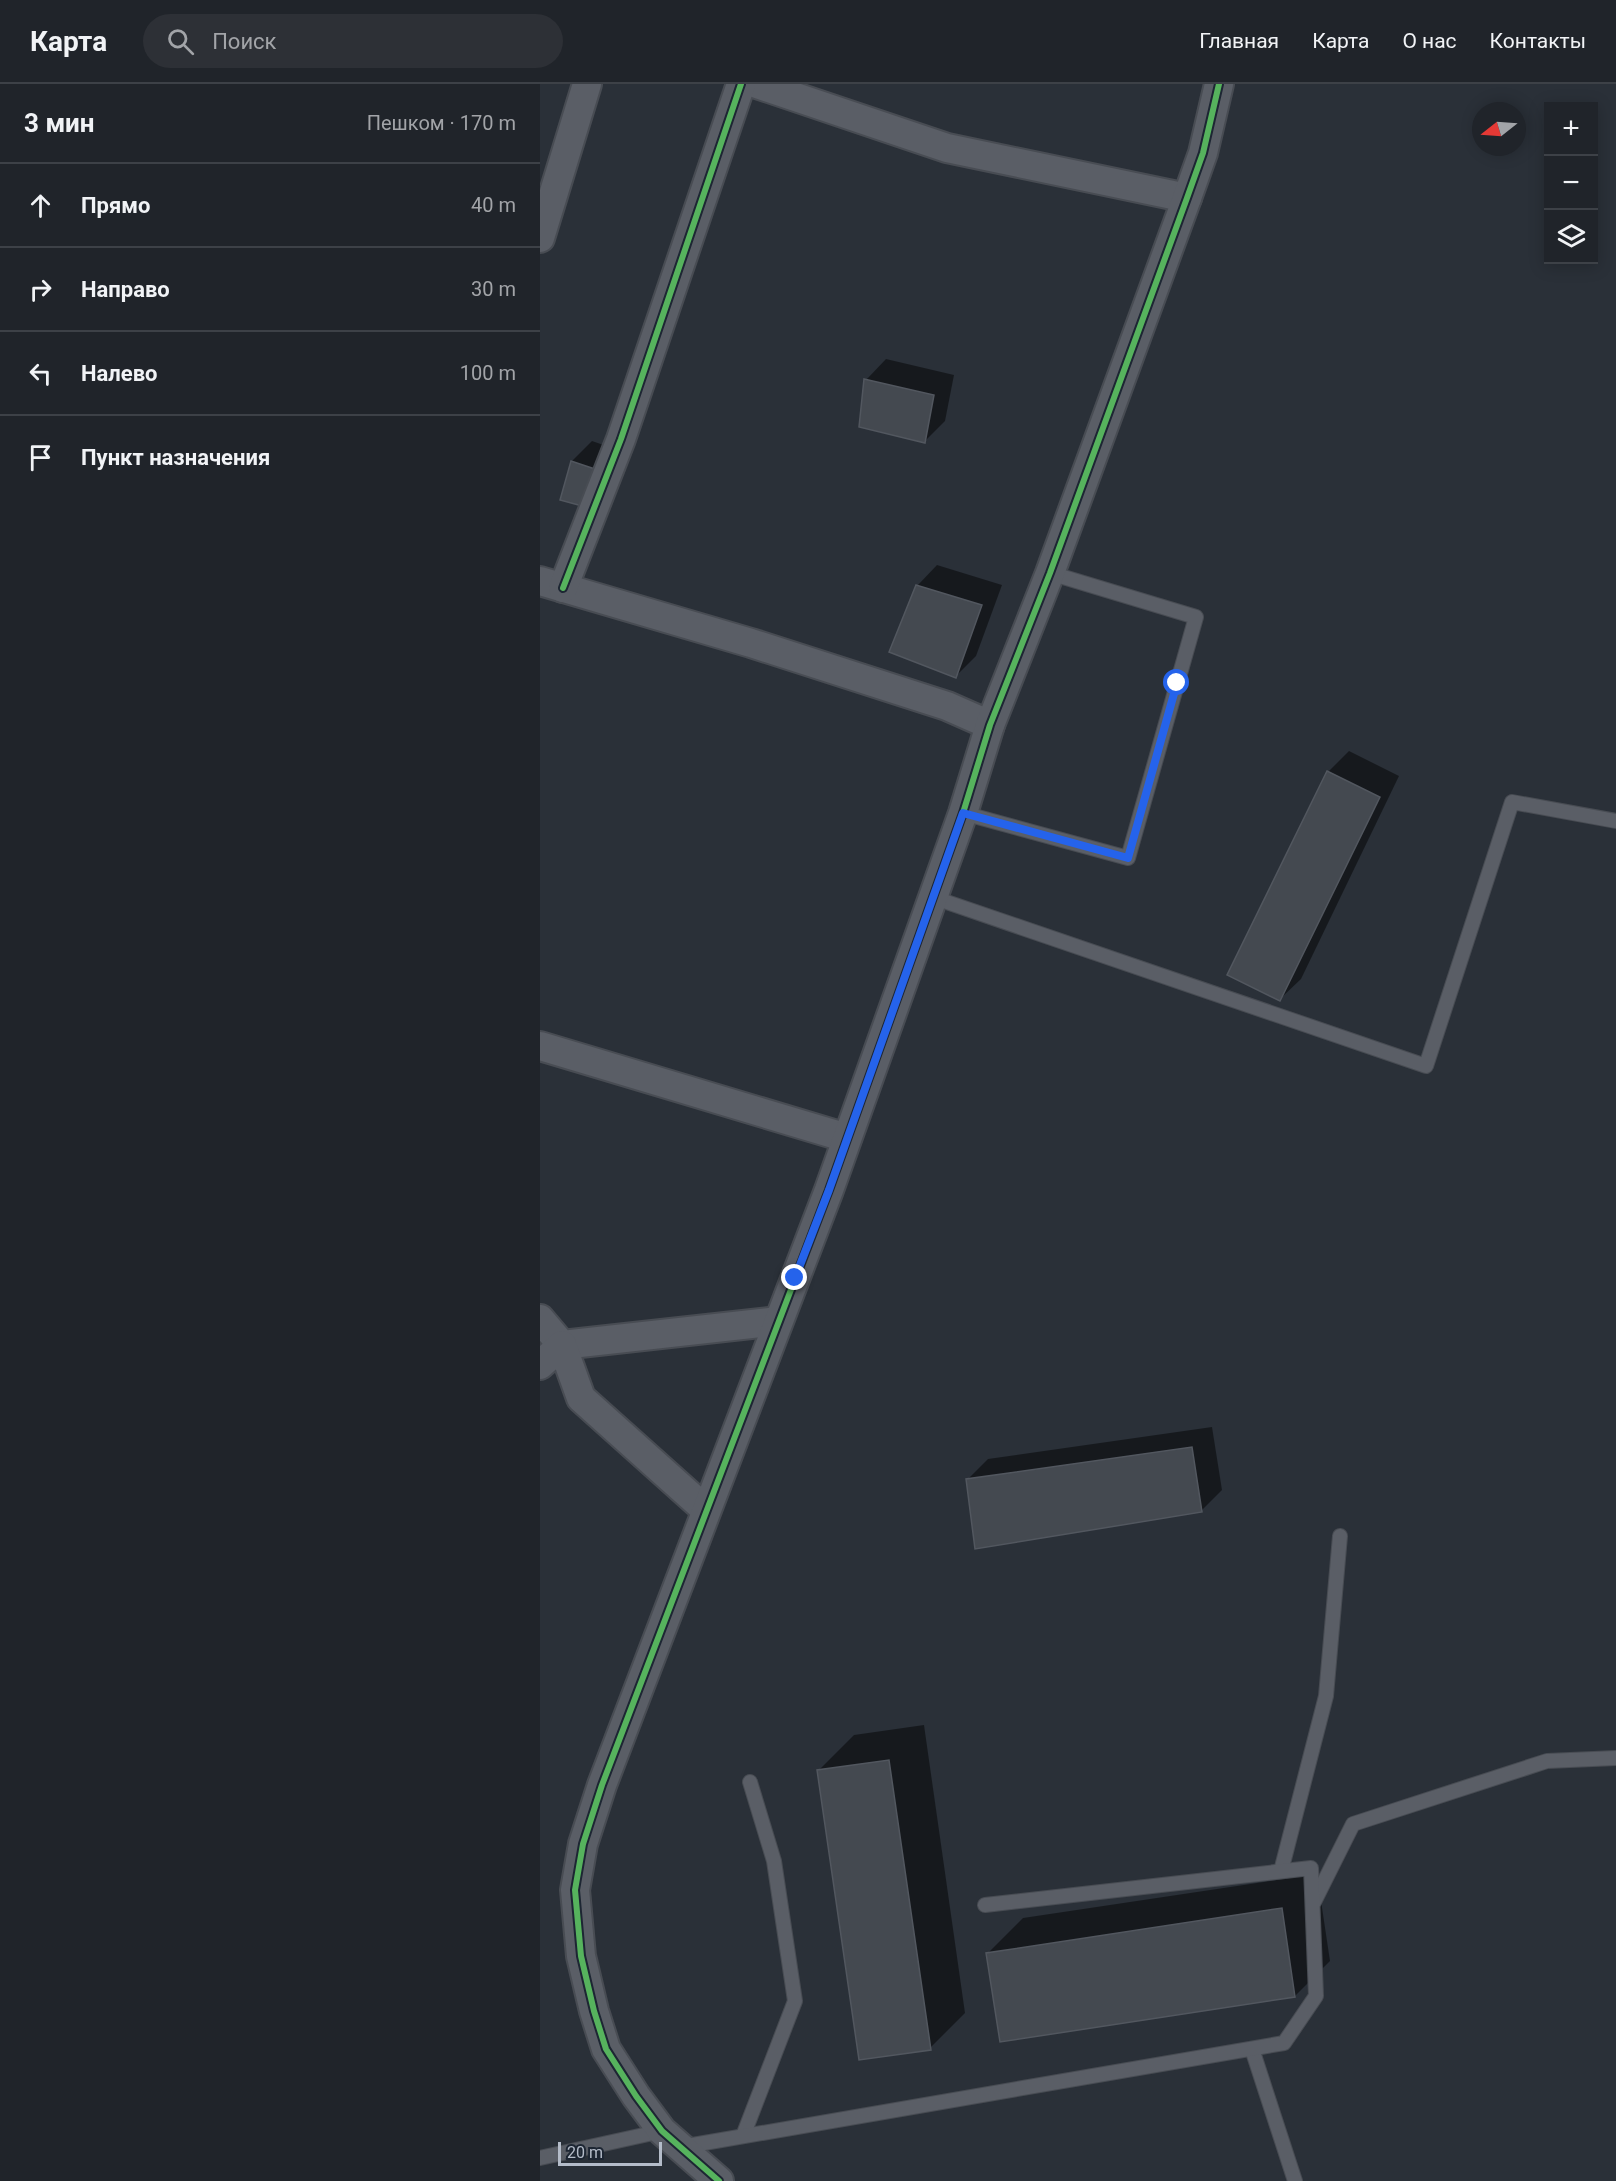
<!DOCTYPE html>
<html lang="ru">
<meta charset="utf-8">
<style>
:root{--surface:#20242a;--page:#2d3036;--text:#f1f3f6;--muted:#a2a4a8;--line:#3d4147}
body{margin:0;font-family:Roboto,sans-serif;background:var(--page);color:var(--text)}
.controls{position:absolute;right:18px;top:18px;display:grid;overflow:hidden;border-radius:0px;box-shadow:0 3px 15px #0003}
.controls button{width:54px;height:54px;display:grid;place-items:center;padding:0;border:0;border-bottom:2px solid var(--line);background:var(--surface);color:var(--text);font:30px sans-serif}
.compass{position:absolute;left:932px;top:18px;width:54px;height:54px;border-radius:50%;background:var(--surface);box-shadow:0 3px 15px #0003;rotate:253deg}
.scale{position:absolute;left:18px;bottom:15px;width:104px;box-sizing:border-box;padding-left:6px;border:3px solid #b4bcc9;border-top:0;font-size:16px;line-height:21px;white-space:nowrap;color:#b4bcc9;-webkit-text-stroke:4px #1d2633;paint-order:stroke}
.stop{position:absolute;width:18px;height:18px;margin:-14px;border:4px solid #2563eb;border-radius:50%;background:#fff}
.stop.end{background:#2563eb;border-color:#fff;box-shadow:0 2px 6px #0008}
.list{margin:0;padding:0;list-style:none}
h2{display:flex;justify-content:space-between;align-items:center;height:78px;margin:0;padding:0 24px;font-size:26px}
h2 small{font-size:20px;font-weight:400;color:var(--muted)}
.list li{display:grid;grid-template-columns:39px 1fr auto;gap:18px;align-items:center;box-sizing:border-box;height:84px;padding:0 24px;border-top:2px solid var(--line)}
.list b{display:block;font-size:22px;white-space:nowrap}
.list em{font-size:20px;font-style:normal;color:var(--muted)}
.icon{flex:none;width:33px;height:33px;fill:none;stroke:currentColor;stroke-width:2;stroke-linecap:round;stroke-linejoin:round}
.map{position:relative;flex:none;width:1076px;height:2097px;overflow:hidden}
header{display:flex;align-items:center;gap:36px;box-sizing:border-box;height:84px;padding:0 30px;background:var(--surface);border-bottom:2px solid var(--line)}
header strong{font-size:28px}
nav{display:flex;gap:33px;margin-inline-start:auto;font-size:21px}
.search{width:420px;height:54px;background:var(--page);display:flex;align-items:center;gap:15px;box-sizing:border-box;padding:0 21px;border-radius:33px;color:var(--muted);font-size:22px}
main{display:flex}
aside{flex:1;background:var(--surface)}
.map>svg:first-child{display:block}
.shadow{fill:#0007}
.building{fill:#444950;stroke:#52575f;stroke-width:1.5}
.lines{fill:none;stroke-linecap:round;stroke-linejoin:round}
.service-casing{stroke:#484c53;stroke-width:16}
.minor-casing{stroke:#484c53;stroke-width:32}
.service{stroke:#5a5e66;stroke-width:14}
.minor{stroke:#5a5e66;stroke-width:28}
.cycleway-casing{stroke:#1d2633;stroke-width:10}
.cycleway{stroke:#56b35d;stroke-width:6}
.route{stroke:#2563eb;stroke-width:8}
</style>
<header>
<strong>Карта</strong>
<div class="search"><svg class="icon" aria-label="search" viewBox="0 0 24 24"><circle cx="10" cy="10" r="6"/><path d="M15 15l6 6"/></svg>Поиск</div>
<nav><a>Главная</a><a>Карта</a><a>О нас</a><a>Контакты</a></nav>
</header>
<main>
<aside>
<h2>3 мин<small>Пешком · 170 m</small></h2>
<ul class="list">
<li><svg class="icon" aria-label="ahead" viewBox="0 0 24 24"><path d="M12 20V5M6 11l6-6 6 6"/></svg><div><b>Прямо</b></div><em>40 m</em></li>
<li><svg class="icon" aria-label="right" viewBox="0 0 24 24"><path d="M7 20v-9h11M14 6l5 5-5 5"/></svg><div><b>Направо</b></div><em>30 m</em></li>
<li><svg class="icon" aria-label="left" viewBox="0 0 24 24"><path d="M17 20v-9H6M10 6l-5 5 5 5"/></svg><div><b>Налево</b></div><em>100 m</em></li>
<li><svg class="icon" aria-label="arrive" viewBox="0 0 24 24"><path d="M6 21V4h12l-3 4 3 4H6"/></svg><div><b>Пункт назначения</b></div></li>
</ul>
</aside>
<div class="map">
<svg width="1076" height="2097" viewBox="0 0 1076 2097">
<rect width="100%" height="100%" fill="#2a3038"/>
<g class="shadow">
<polygon points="346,275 414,291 405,337 384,358 326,296"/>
<polygon points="52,357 78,366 67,401 32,377"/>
<polygon points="397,481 462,501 436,572 416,592 377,502"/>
<polygon points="809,667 859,692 761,895 740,915 788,688"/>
<polygon points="672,1343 682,1406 661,1427 427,1396 448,1375"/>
<polygon points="384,1641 425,1929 390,1964 279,1686 314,1651"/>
<polygon points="777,1790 790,1877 755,1912 448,1869 483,1834"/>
</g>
<g class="building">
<polygon points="324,295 394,311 385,359 319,343"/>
<polygon points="31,377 58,386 46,423 20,416"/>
<polygon points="376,501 442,521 416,594 349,568"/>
<polygon points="787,687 840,713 740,917 687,891"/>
<polygon points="652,1363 662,1428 435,1465 426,1395"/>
<polygon points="349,1676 391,1966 319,1976 277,1686"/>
<polygon points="742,1824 755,1913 460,1958 446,1869"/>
</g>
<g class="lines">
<g class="service-casing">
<g id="service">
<polyline points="423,729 588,774 656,533 510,489"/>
<polyline points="392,813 886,982 972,718 1076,737"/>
<polyline points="741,1787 786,1612 800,1452"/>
<polyline points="774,1818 813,1740 1007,1677 1076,1674"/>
<polyline points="712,1965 755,2097"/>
<polyline points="203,2052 255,1917 234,1777 210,1698"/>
<polyline points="141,2063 744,1959 776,1912 771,1784 445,1821"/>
<polyline points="0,2074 122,2047"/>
</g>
</g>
<g class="minor-casing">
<g id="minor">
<polyline points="217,0 407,64 647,114"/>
<polyline points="0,154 47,0"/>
<polyline points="0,497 211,559 407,622 450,641"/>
<polyline points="23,504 81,355 201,0"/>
<polyline points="0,962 307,1054"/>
<polyline points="0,1235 22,1261 238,1237"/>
<polyline points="0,1281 22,1261 41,1314 166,1426"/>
<polyline points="179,2097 122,2047 96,2012 66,1965 54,1927 41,1872 35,1806 43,1760 62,1701 289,1106 423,729 450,641 510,489 647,114 663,69 679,0"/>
</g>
</g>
<use href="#service" class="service"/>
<use href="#minor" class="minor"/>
<g class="cycleway-casing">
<g id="cycleway">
<polyline points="23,504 81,355 201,0"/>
<polyline points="179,2097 122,2047 96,2012 66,1965 54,1927 41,1872 35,1806 43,1760 62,1701 289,1106 423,729 450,641 510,489 647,114 663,69 679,0"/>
</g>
</g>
<use href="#cycleway" class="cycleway"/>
</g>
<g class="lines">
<polyline class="route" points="255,1194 289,1106 423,729 588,774 637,599"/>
</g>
</svg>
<div class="controls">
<button>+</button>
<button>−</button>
<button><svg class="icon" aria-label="layers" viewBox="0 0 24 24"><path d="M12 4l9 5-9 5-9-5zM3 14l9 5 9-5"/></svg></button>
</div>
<svg class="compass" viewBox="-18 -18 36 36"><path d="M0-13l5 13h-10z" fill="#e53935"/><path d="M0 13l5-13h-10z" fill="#a2a4a8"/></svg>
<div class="scale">20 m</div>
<div class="stop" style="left:637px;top:599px"></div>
<div class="stop end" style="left:255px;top:1194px"></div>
</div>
</main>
